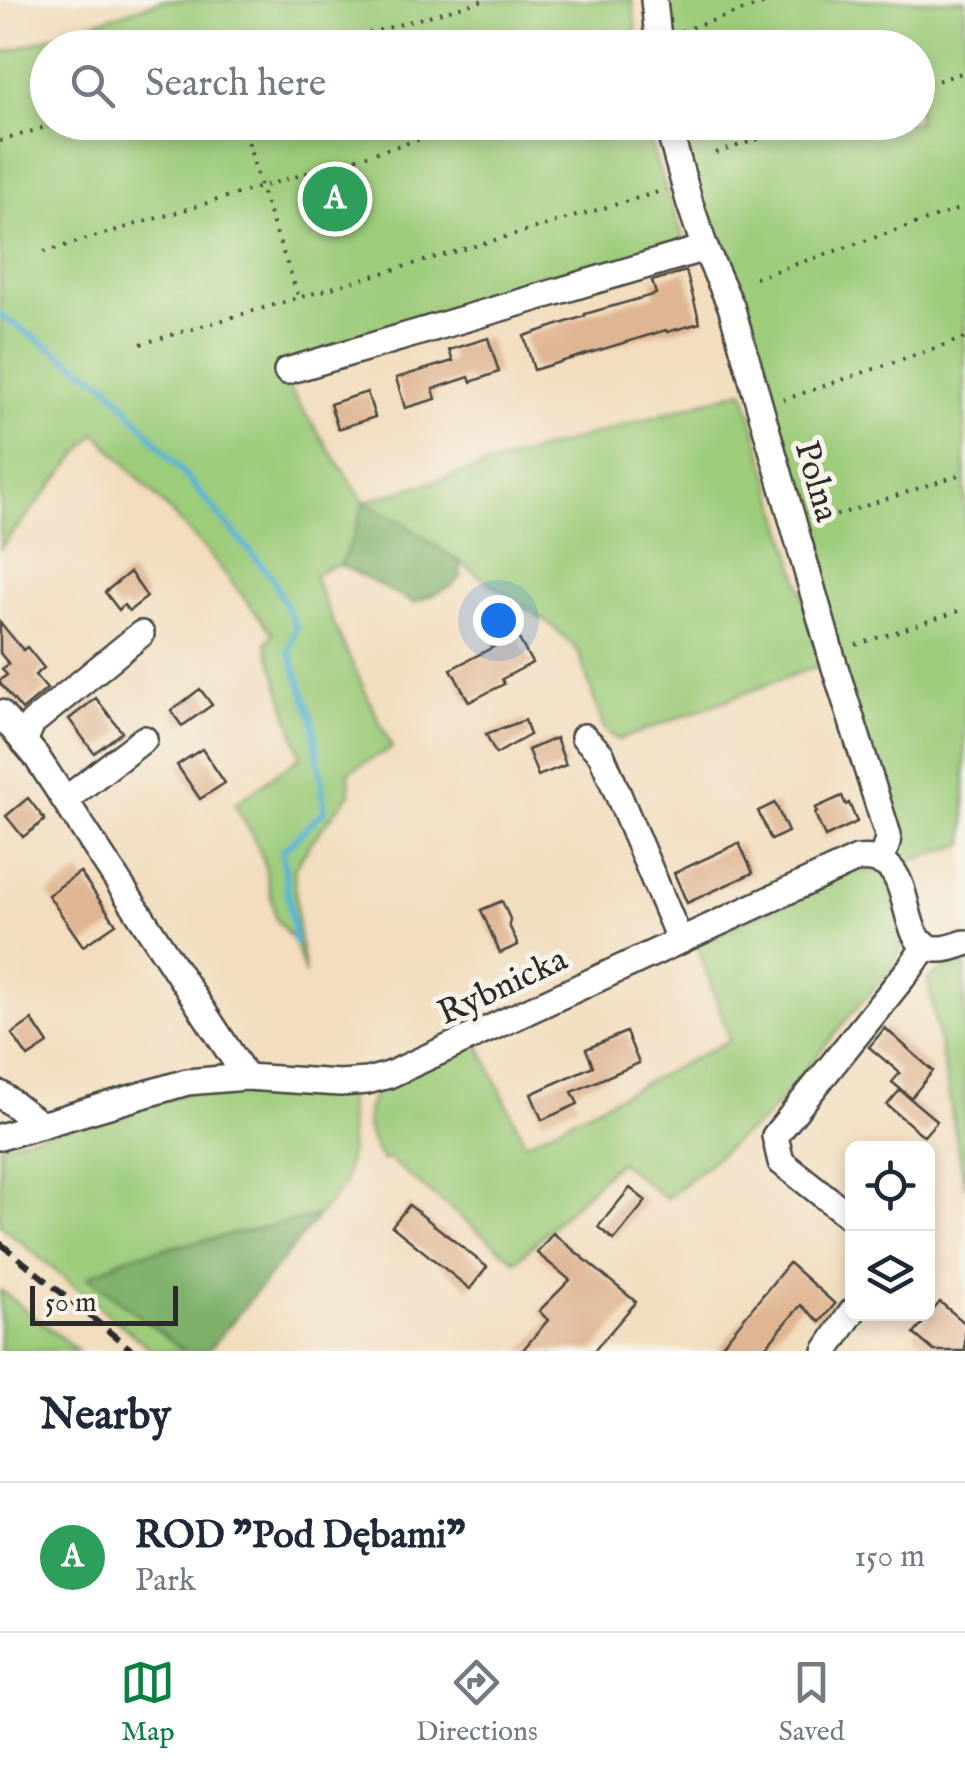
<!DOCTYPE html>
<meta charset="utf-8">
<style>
:root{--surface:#fff;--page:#f6f6f7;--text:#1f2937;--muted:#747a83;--line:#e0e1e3;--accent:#0b8043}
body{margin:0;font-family:"IM FELL English",serif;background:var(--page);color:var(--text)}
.controls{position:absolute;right:30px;bottom:30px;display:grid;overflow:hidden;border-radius:15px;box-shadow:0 5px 15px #0003}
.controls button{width:90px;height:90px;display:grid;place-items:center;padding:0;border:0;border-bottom:2px solid var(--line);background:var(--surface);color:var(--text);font:50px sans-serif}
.scale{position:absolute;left:30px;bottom:25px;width:148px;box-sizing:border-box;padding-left:10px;border:5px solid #2b2b2b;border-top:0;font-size:28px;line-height:35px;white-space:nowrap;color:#2b2b2b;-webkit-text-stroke:8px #f7f3e8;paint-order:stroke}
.you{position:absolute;left:498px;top:620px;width:35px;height:35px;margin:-25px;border:8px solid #fff;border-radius:50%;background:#1a73e8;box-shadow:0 0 0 15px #1a73e833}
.badge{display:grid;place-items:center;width:65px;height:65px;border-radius:50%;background:var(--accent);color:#fff;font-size:32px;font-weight:700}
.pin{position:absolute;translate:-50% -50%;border:5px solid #fff;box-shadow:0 2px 10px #0006}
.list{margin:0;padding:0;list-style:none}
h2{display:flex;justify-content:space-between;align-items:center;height:130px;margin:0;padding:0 40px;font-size:42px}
h2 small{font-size:32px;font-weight:400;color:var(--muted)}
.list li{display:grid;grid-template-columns:65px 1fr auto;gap:30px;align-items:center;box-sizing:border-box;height:150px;padding:0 40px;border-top:2px solid var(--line)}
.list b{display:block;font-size:38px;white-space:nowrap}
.list p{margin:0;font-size:32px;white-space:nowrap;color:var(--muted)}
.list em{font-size:32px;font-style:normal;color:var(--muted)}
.icon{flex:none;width:55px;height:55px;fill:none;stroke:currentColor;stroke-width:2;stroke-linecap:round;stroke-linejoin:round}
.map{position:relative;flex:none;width:965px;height:1351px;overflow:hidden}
.search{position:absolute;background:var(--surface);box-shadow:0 5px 15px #0003;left:30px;right:30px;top:30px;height:110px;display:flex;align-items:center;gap:25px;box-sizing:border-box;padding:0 35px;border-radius:55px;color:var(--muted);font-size:38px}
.sheet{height:280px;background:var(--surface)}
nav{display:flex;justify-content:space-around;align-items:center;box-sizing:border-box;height:140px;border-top:2px solid var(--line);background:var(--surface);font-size:28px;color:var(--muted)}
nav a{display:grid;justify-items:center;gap:5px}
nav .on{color:var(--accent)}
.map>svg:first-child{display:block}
.green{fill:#9dcc7a;stroke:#647c52;stroke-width:2.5}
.forest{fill:#7eb06a;stroke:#546e4a;stroke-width:2.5}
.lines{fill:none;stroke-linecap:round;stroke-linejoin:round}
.stream{stroke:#57b2d5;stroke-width:6}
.building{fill:#dfb593}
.minor-casing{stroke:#494641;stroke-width:30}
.path{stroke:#494641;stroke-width:4;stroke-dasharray:2.5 8;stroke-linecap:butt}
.minor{stroke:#fff;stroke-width:25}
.rail{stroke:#2b2b2b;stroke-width:6;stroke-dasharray:15 8;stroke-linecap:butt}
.labels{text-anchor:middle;stroke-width:10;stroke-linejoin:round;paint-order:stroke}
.street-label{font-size:35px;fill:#2b2b2b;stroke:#f7f3e8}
</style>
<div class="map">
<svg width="965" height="1351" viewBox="0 0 965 1351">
<rect width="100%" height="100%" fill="#f7f3e8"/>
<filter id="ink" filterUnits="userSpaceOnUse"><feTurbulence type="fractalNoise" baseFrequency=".01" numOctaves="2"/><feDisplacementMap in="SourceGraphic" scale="20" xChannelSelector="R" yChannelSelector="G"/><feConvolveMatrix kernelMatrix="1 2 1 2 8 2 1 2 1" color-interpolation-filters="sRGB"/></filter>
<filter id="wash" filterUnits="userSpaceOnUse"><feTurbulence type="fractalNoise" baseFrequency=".0048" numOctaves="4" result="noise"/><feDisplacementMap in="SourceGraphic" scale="40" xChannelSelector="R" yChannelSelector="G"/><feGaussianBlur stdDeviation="2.25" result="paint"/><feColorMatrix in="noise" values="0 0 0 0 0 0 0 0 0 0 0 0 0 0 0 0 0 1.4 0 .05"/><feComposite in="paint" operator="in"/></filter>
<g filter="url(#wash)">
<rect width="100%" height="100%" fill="#f2ddbe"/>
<g class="green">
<polygon points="162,0 632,0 638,47 48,48 48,122 647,123 653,154 686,244 279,367 288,387 364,502 744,390 823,664 618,740 604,729 578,650 552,626 399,520 364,503 353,538 340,565 325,568 314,576 334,625 392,748 349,771 350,793 309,845 294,869 298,928 305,974 295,943 276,919 263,859 251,833 235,804 301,756 266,643 273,634 207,551 96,433 0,548 0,54"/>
<polygon points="664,0 965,0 965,844 900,864 727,271 703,213 677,123 918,122 918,48 668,47"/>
<path d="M851,869l34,3 17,52v22l-11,23 -39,44 -89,108 -22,15 -75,63 -47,-38 -103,100 -129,-103 -4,3c-16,-23 -25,-49 -4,-72l99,-47 47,101 205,-103 -33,-96z"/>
<polygon points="965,955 965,1187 928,979"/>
<polygon points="252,1085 348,1093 350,1152 344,1184 318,1216 131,1256 89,1277 185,1351 153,1351 0,1225 0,1145 203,1088"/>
<polygon points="0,1290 78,1351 0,1351"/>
</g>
<g class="forest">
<polygon points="364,502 399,520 460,563 461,577 450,587 414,603 340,565 353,538"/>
<polygon points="318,1216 208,1351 185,1351 88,1277 130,1256"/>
</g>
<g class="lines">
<polyline class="stream" points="0,315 108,385 272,577 296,627 289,651 313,720 325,810 282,851 295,943"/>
</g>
<g id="blocks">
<g class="building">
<polygon points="686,271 700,323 667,332 666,330 534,370 524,336 585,316 585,314 656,294 652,281"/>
<polygon points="488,338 499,372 471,382 469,377 433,389 436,399 405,408 396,378 453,361 449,350"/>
<polygon points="367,392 375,417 338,429 330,404"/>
<polygon points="130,572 147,597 129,611 124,605 119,610 105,592"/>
<polygon points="0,622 23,650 27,647 44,668 35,675 47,689 22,710 0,683 0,680 7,675 2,669 9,664 0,653"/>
<polygon points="513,628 532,663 502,679 504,684 469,702 451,669 503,642 499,635"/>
<polygon points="200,689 212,705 182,726 171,711"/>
<polygon points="96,698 122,732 94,753 69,719"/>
<polygon points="525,720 530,735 496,754 486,734"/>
<polygon points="556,738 566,765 538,776 528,750"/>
<polygon points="202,749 225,783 200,799 177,765"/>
<polygon points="842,796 846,805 849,803 857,822 825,837 815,814 817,812 815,808"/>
<polygon points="28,798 45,820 23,837 6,816"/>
<polygon points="775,803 788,832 771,840 758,811"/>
<polygon points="739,843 753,873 687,903 674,873"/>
<polygon points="80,872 116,924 83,946 48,895"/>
<polygon points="502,901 510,919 509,925 518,945 500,953 481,910"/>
<polygon points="32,1020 48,1044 28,1057 12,1034"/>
<polygon points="885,1028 933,1071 911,1098 892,1082 900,1073 869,1047"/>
<polygon points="626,1032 639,1063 572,1092 578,1104 542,1120 531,1094 593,1066 586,1049"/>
<polygon points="900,1090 937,1121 924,1136 887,1105"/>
<polygon points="630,1188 646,1201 614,1240 598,1227"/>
<polygon points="409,1205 487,1267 470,1289 392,1226"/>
<polygon points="553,1233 636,1302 594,1351 522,1351 548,1320 539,1311 570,1280 537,1253"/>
<polygon points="789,1263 835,1304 820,1322 801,1305 762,1351 717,1351"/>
<polygon points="940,1302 965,1323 965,1351 934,1351 914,1334"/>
</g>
</g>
</g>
<g filter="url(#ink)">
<use href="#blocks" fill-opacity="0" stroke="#494641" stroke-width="2.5"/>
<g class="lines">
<g class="minor-casing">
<g id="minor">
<polyline points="654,0 659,48"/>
<polyline points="667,122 690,204 705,248 731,306 832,658 888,835 887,843 881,861"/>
<polyline points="287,371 705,248"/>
<polyline points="0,713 36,756 246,1077"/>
<polyline points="584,737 601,754 680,941"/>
<polyline points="24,742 32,723 141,634"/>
<polyline points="65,800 144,739"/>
<polyline points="0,1094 41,1125"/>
<path d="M0,1137l187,-55 59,-5 94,6 27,-2 22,-6 468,-216c68,-9 32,93 84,90 8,0 17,-4 24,-6"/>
<polyline points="852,1218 781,1162 775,1136 911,967 926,945"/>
<polyline points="826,1351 852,1312"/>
</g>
</g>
<g class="path">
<polyline points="681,31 775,0"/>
<polyline points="318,48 484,0"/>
<polyline points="918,87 965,72"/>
<polyline points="243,122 260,187 299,298"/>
<polyline points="0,141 62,122"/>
<polyline points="716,153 810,122"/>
<polyline points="44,252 477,122"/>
<polyline points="755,278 965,207"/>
<polyline points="141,344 665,190"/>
<polyline points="783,400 965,338"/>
<polyline points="816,522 965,473"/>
<polyline points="856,645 965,609"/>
</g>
<use href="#minor" class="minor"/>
<polyline class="rail" points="0,1243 133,1351"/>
</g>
</g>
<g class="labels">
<g class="street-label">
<text transform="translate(818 481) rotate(74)" y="12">Polna</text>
<text transform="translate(502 985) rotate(-25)" y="12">Rybnicka</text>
</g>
</g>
</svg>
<div class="controls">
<button><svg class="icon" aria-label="locate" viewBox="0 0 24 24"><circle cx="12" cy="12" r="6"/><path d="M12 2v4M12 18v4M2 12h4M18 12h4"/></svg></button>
<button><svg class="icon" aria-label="layers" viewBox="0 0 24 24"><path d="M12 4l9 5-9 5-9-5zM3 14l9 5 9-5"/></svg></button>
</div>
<div class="scale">50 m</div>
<div class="you"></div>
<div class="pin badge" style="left:335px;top:199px;background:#2e9e5b">A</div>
<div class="search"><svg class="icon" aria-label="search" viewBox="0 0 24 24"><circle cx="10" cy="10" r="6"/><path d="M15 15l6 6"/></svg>Search here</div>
</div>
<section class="sheet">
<h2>Nearby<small></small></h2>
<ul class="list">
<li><span class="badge" style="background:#2e9e5b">A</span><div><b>ROD &quot;Pod Dębami&quot;</b><p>Park</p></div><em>150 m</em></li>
</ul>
</section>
<nav>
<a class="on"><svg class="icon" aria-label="map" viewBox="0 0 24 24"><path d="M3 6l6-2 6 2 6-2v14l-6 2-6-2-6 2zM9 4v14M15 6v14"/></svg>Map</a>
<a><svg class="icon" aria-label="directions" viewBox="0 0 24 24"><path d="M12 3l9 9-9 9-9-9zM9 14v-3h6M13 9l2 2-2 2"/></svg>Directions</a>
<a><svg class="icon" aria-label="saved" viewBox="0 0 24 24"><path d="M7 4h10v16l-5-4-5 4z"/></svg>Saved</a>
</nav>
